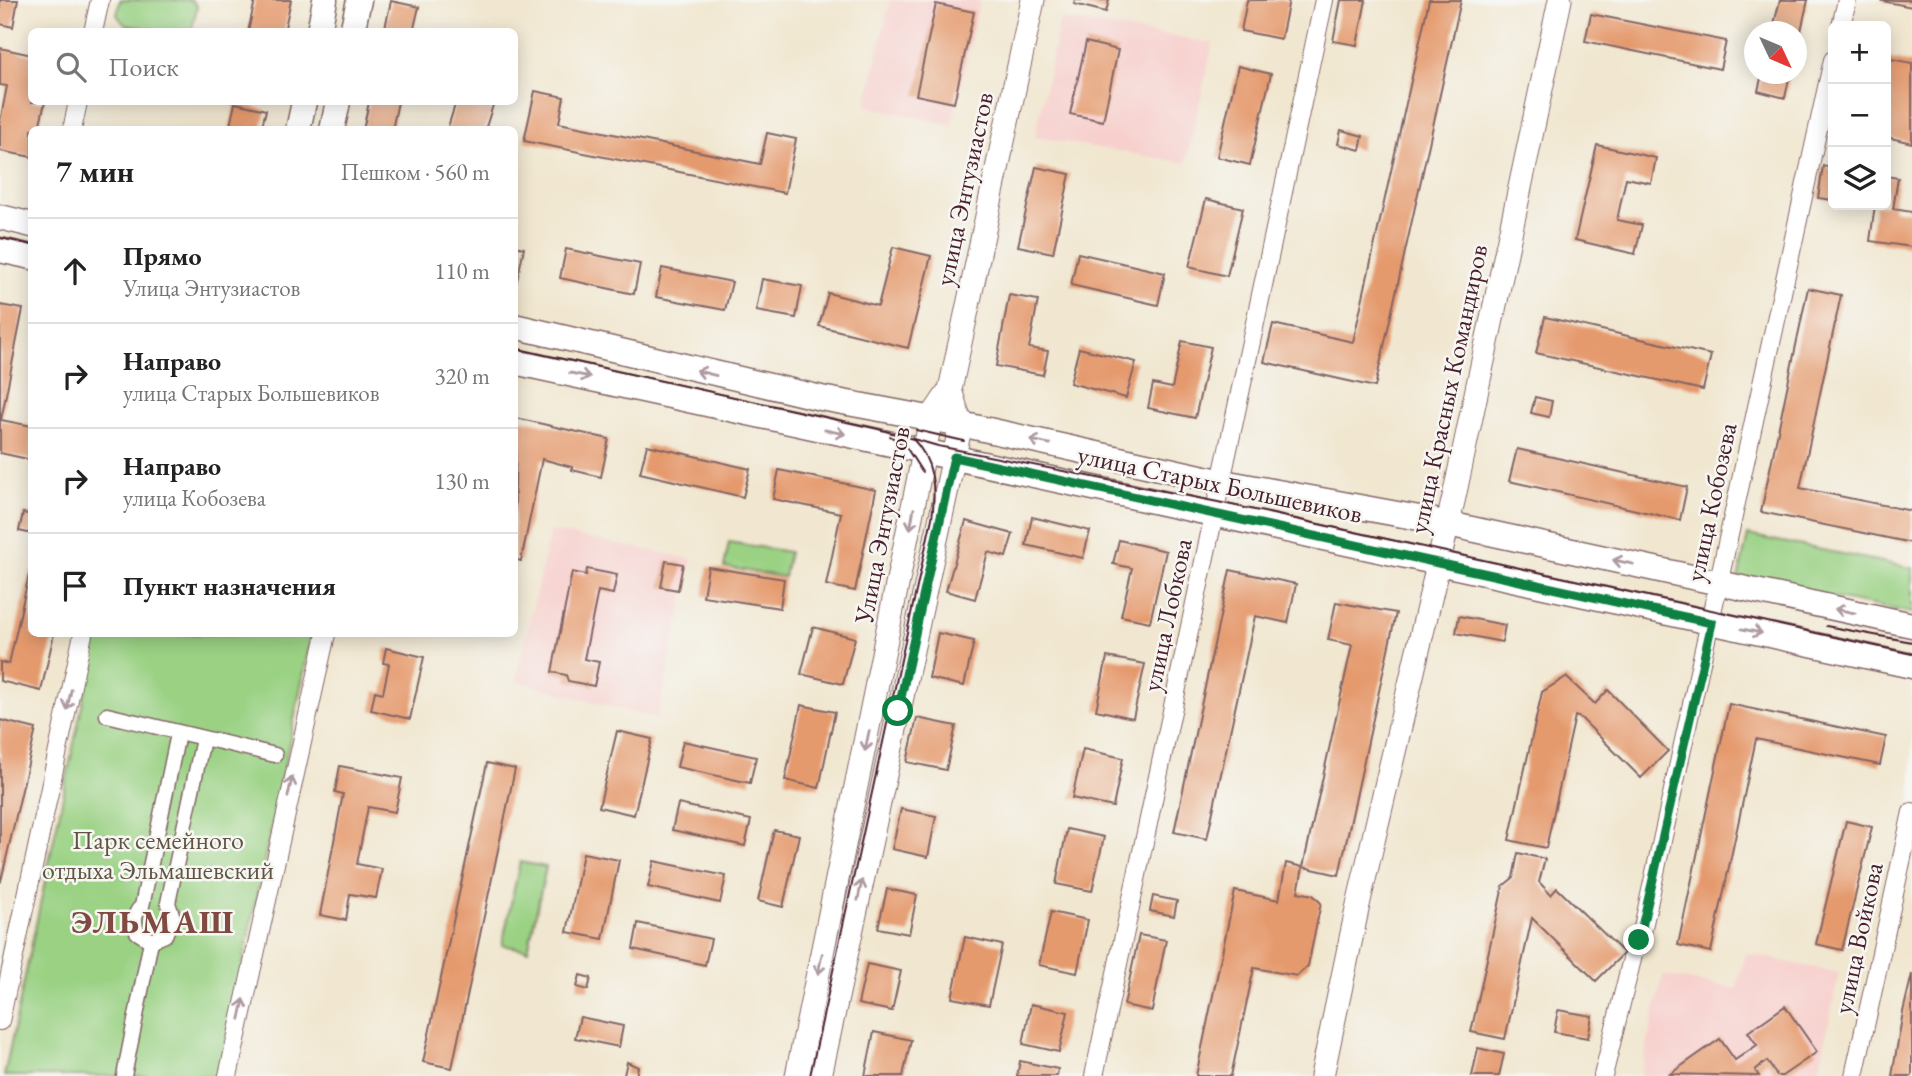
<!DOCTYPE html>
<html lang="ru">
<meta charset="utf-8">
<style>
:root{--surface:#fff;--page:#f6f6f6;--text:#222;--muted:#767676;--line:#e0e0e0}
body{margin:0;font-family:"EB Garamond",serif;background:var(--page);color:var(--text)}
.controls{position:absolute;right:21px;top:21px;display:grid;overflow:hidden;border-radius:10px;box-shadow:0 4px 18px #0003}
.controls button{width:63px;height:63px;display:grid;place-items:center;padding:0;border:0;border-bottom:2px solid var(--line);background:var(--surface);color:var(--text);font:35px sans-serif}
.compass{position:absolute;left:1744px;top:21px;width:63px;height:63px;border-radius:50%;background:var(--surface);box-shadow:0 4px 18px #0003;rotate:134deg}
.stop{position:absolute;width:21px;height:21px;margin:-16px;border:5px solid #0b8043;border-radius:50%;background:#fff}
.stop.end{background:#0b8043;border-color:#fff;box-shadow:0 2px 7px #0008}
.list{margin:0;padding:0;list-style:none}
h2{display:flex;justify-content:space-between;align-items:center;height:91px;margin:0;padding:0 28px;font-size:30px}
h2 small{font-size:23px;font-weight:400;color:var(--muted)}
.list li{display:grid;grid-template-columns:46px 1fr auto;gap:21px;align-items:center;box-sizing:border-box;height:105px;padding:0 28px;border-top:2px solid var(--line)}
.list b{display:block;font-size:26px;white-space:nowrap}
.list p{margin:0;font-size:23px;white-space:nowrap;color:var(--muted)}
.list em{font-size:23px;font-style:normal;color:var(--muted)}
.icon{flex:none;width:38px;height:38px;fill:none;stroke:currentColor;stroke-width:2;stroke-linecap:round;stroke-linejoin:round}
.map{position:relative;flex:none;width:1912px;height:1076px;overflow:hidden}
.search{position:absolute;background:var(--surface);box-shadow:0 4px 18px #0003;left:28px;top:28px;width:490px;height:77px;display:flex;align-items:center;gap:18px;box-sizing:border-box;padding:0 24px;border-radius:10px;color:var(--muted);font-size:26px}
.panel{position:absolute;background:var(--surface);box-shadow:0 4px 18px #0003;left:28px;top:126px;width:490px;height:511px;border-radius:10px}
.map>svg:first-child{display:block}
.built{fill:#f7d0cd}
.green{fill:#9ad183;stroke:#727857;stroke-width:2}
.building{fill:#e59a6d}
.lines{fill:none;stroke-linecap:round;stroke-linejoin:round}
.pedestrian-casing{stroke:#846565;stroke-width:17}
.minor-casing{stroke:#846565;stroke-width:20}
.tertiary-casing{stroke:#846565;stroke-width:25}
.secondary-casing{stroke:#846565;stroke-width:27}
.pedestrian{stroke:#fff;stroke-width:14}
.minor{stroke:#fff;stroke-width:18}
.tertiary{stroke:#fff;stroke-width:23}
.secondary{stroke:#fff;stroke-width:24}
.tram{stroke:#4a1f2b;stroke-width:2}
.oneway{stroke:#ae9aa0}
.route{stroke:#0b8043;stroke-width:9}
.labels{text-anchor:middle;stroke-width:5;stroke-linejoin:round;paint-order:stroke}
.street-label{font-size:26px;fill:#4a1f2b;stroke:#f6f6f2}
.park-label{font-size:26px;fill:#625445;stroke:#f6f6f2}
.district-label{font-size:33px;font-weight:bold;letter-spacing:2px;fill:#804a42;stroke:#f6f6f2}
</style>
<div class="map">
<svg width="1912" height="1076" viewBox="0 0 1912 1076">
<rect width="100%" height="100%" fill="#f6f6f2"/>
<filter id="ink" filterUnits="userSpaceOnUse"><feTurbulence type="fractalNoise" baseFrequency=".0143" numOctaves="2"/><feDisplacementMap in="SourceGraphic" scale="14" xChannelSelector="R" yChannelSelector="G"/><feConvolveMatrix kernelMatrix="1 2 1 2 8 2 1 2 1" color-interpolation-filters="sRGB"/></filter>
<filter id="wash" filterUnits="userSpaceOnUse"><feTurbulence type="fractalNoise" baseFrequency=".00686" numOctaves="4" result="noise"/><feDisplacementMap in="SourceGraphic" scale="28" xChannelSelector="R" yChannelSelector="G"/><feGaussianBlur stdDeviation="1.57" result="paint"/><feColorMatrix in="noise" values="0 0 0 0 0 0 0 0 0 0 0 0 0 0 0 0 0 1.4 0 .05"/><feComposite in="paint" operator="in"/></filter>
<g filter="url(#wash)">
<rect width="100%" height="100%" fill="#f1e7d0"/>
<g class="built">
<polygon points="890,0 980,0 952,125 866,106"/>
<polygon points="1060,19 1213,43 1186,163 1035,137"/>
<polygon points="550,531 692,559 657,719 516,681"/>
<polygon points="1746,953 1839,973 1818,1076 1640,1076 1663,975 1736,989"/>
</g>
<g class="green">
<polygon points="120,0 192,0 197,7 192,29 166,31 125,25 117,15"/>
<polygon points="1748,535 1912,568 1912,613 1738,579"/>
<polygon points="729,542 789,552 784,577 724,567"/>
<polygon points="97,634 312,634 219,1076 4,1076"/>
<polygon points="520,862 546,867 528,950 502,945"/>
</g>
<g id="blocks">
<g class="building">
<polygon points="0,0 18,0 13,27 0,24"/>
<polygon points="255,0 291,0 284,32 248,32"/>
<polygon points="1075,0 1109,0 1106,12 1074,4"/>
<polygon points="1247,0 1289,0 1281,39 1241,31"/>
<polygon points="1341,0 1366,0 1357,45 1333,41"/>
<polygon points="1429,0 1461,0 1375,387 1264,362 1273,324 1353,342"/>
<polygon points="1780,0 1808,0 1798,44 1797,32 1772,32"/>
<polygon points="1883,0 1912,0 1912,7 1882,1"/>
<polygon points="391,1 419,7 413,32 384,32"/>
<polygon points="936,4 974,12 954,103 916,95"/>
<polygon points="1591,14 1726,41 1720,69 1585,41"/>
<polygon points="1086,42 1118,50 1103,121 1070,114"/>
<polygon points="0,48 32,55 32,102 45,102 40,124 55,127 32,130 32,157 0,151 0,122 7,86 0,85"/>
<polygon points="1886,58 1912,63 1912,143 1886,137"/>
<polygon points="1238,66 1271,74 1250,165 1217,157"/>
<polygon points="1762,74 1790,74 1785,98 1758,91"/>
<polygon points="535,91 564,97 559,123 760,164 767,133 796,139 785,193 524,141"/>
<polygon points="369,102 398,102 392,130 363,130"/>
<polygon points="456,102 494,102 485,130 447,130"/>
<polygon points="235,103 266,110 261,130 229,130"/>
<polygon points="1341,130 1363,136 1360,150 1338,144"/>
<polygon points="1597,145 1656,158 1651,183 1626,178 1617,220 1642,225 1635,254 1575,240"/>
<polygon points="1823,166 1833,168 1833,200 1818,198"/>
<polygon points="1036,167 1070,174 1053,253 1018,246"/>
<polygon points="1886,176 1898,178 1893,209 1912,212 1912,247 1870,241 1875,205 1886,205"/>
<polygon points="1206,199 1243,208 1227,276 1189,267"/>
<polygon points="514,246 524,248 516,285 514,284"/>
<polygon points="893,247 931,256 908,348 819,326 828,293 878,306"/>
<polygon points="566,249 640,264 634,294 560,278"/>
<polygon points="1078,253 1165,273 1158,305 1071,285"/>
<polygon points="662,268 732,282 725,310 656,297"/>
<polygon points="762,279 802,286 796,318 756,311"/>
<polygon points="1808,288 1841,295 1800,488 1912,511 1912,543 1761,512"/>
<polygon points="1009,295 1038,300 1029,348 1048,351 1043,375 996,366"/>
<polygon points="0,305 23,309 1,420 32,426 32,460 0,453"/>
<polygon points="1545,317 1711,355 1703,390 1536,353"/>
<polygon points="1182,341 1211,347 1195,418 1148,408 1153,384 1172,388"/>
<polygon points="1079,348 1136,362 1126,398 1070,383"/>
<polygon points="1535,397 1552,401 1549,417 1531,413"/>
<polygon points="516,418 609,439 601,477 572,470 572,467 542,459 521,561 514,559"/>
<polygon points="647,445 750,469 743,497 640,473"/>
<polygon points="1517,449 1687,487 1680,520 1509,481"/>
<polygon points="779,470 876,490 855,591 826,585 841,513 773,499"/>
<polygon points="23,513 32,515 32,534 19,531"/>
<polygon points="1032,517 1090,531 1083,558 1026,545"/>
<polygon points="966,521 1013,534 1006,557 988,552 975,599 946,591"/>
<polygon points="1119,540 1166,551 1150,622 1121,616 1132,568 1113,564"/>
<polygon points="666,561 683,564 678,590 661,587"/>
<polygon points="708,567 784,579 780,608 703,596"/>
<polygon points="587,569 617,575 613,594 598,591 584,659 599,662 594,686 568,681 566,675 552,672 572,572 586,575"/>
<polygon points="30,570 32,634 54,634 41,691 0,681 0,662 9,664"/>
<polygon points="1230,570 1296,584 1288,623 1255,616 1207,839 1174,832"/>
<polygon points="1336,602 1396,613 1339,875 1303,867 1352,645 1328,640"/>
<polygon points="1459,616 1505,625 1502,642 1456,633"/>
<polygon points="813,627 855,638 843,684 801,674"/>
<polygon points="938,633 974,641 964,686 929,678"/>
<polygon points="386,648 424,657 410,719 371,710 375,691 383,693 389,664 383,663"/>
<polygon points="1107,657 1145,664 1133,718 1096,710"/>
<polygon points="1566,677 1595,704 1608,690 1668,751 1641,778 1581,718 1575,716 1546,848 1509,840 1542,692"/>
<polygon points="1729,704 1886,737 1880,765 1756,739 1711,952 1678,945"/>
<polygon points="801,705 835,712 819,788 785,780"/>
<polygon points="917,718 956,726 946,770 907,762"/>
<polygon points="0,720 36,729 1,881 0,880"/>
<polygon points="617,731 652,739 634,815 599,807"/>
<polygon points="683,741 756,757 750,783 677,767"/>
<polygon points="1083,749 1123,758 1113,807 1072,798"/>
<polygon points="487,763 515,769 452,1068 423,1062"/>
<polygon points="340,766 402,778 395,812 368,807 357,864 382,869 376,898 350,894 346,920 320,915 343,794 335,792"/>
<polygon points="678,804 751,820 745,846 672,830"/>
<polygon points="901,809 936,816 928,857 892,849"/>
<polygon points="1846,821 1872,827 1842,950 1816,944"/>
<polygon points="1067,829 1104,837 1092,891 1056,884"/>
<polygon points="774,830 799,835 783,907 758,901"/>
<polygon points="583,853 619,860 603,939 567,932"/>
<polygon points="1518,853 1545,859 1539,882 1551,895 1557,888 1624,953 1596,981 1532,918 1505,1039 1471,1032 1503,886 1513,878"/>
<polygon points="654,861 726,876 720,903 648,887"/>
<polygon points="1286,863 1303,867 1298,892 1313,895 1321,903 1308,966 1297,976 1254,968 1231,1076 1196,1076 1235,891 1279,900"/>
<polygon points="887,889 917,895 909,934 878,928"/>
<polygon points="1153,896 1177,901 1174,916 1150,911"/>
<polygon points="1051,912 1088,920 1077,973 1039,965"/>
<polygon points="638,923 711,939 705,965 633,949"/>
<polygon points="1139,935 1166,940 1152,1011 1124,1005"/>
<polygon points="965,937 1002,945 989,1005 952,998"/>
<polygon points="867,964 901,971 892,1011 858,1004"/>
<polygon points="1912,974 1912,1076 1892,1076 1903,1012"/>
<polygon points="580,975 591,978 588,990 577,987"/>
<polygon points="1031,1004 1068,1012 1059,1052 1023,1044"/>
<polygon points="1785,1006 1817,1052 1782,1076 1777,1076 1767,1061 1755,1070 1759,1076 1670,1074 1720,1039 1735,1060 1757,1045 1748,1032"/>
<polygon points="1558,1010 1592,1016 1588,1038 1554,1032"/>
<polygon points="580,1017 623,1026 619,1047 575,1038"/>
<polygon points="874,1032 911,1040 903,1076 865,1076"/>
<polygon points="1478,1048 1504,1054 1499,1076 1472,1076"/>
<polygon points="1020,1061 1058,1069 1057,1076 1017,1076"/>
<polygon points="627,1062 638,1067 636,1076 624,1075"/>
</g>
</g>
</g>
<g filter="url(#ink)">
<use href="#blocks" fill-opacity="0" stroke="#846565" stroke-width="2"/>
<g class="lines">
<g class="pedestrian-casing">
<g id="pedestrian">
<polyline points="107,715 275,755"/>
<path d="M151,941l-14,-9c-3,-11 -4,-18 5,-26l36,-172"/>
<polyline points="151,941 165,935 173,917 168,903 203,739"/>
<polyline points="124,1076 151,941"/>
</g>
</g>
<g class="minor-casing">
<g id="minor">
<polyline points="1841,26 1847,0"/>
<polyline points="93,32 100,0"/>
<polyline points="72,130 78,102"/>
<polyline points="0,1021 83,634"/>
<polyline points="228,1076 326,634"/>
<polyline points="1094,1076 1324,0"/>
<polyline points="1603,1076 1634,951 1642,932 1833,60"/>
<polyline points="1854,1076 1912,812"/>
</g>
</g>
<g class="tertiary-casing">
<g id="tertiary">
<polyline points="797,1076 928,433 931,418 950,390 1033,0"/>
<polyline points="820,1076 961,424 950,390"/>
<polyline points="1322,1076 1358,905 1454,497 1560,0"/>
</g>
</g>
<g class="secondary-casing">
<g id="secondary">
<polyline points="319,32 325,0"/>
<polyline points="352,32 359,0"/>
<polyline points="298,130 304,102"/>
<polyline points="332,130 338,102"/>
<polyline points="0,217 32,225"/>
<polyline points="0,250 32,257"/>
<polyline points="514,326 821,398 961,424 1223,482 1430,520 1912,625"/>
<polyline points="514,362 1912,666"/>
</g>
</g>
<use href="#pedestrian" class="pedestrian"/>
<use href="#minor" class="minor"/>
<use href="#tertiary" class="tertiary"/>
<use href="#secondary" class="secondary"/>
<g class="tram">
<polyline points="0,238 32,245"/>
<polyline points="514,348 878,429 938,446 1218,502 1912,654"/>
<polyline points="916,430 964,441"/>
<polyline points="890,436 906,447 922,472"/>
<polyline points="1826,626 1912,642"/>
<path d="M810,1076l122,-558c4,-29 2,-58 -20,-80"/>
</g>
</g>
<defs><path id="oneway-shaft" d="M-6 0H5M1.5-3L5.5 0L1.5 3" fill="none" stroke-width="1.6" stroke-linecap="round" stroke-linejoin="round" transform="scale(1.75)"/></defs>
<g class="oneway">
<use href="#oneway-shaft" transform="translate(706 373) rotate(-166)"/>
<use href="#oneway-shaft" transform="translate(580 375) rotate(11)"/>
<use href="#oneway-shaft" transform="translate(835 432) rotate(12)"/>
<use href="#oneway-shaft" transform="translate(1040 442) rotate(-168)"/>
<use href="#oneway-shaft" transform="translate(912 519) rotate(100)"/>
<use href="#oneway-shaft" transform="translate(1623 562) rotate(-168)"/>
<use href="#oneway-shaft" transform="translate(1845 611) rotate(-168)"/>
<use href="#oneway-shaft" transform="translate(1752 631) rotate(12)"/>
<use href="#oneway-shaft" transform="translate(69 700) rotate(102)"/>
<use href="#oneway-shaft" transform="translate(867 741) rotate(102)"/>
<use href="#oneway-shaft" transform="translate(290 787) rotate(-78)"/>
<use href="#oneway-shaft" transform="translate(860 890) rotate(-78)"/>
<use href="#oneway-shaft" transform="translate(820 964) rotate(102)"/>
<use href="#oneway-shaft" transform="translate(242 1009) rotate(-78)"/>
</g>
</g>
<g class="lines" filter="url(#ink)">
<polyline class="route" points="898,711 954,457 1712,623 1639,940"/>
</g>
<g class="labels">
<g class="street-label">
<text transform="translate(964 189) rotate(-78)" y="9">улица Энтузиастов</text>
<text transform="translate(1448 389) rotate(-78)" y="9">улица Красных Командиров</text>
<text transform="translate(1220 484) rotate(12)" y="9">улица Старых Большевиков</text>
<text transform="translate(1711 502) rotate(-78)" y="9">улица Кобозева</text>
<text transform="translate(882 525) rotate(-79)" y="9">Улица Энтузиастов</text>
<text transform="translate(1167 615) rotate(-78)" y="9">улица Лобкова</text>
<text transform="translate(1858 938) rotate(-78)" y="9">улица Войкова</text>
</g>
<g class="park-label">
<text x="158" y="849">Парк семейного<tspan x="158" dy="30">отдыха Эльмашевский</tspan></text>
</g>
<g class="district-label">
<text x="153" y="933">ЭЛЬМАШ</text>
</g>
</g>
</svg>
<div class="controls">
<button>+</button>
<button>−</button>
<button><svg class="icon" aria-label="layers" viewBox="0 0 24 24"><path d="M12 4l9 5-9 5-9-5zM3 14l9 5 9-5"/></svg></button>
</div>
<svg class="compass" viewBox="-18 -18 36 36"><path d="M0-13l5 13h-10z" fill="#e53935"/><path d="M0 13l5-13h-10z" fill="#767676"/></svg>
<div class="stop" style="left:898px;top:711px"></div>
<div class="stop end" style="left:1639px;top:940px"></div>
<div class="search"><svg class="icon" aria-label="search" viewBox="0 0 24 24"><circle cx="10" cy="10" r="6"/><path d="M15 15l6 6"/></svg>Поиск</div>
<section class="panel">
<h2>7 мин<small>Пешком · 560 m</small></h2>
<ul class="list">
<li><svg class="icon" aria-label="ahead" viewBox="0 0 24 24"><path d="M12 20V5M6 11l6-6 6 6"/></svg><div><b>Прямо</b><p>Улица Энтузиастов</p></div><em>110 m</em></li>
<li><svg class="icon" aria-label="right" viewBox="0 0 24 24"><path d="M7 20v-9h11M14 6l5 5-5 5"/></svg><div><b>Направо</b><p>улица Старых Большевиков</p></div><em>320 m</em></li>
<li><svg class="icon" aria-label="right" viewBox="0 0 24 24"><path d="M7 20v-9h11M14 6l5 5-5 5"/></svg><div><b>Направо</b><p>улица Кобозева</p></div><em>130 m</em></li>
<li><svg class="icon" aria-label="arrive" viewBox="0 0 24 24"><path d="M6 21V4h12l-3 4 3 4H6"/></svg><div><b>Пункт назначения</b></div></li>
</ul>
</section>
</div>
